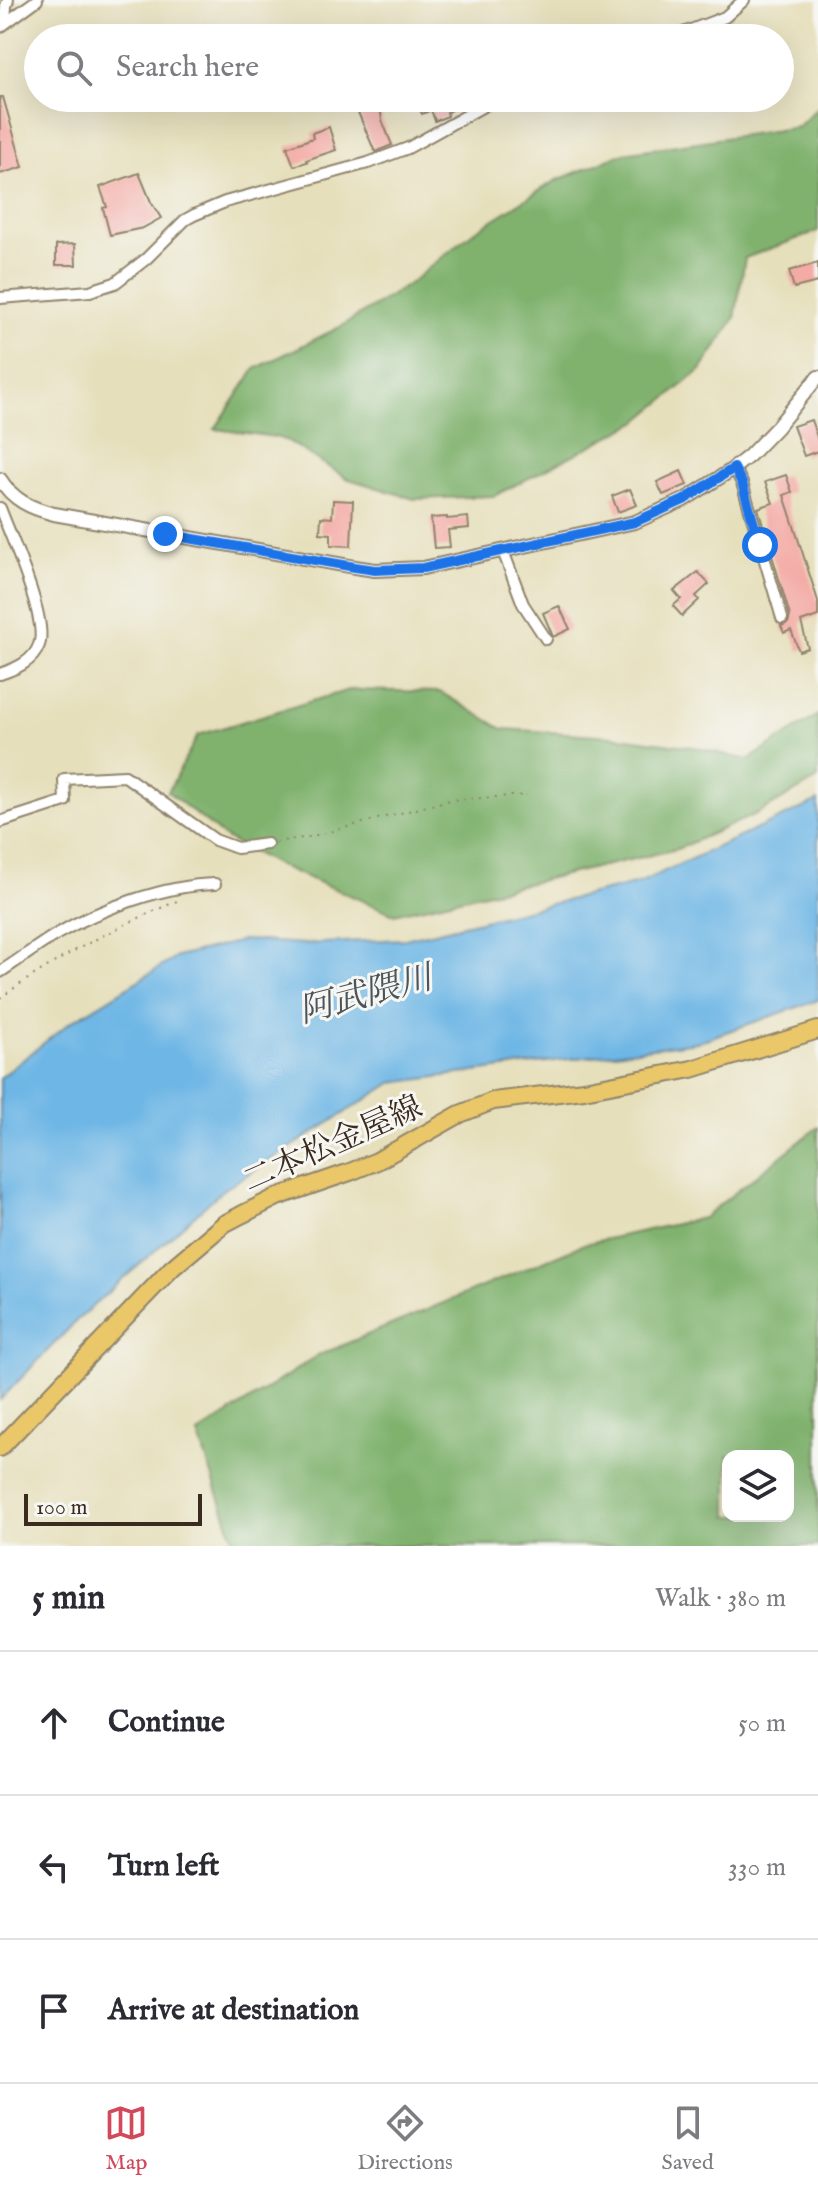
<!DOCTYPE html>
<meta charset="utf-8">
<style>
:root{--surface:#fff;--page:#f7f7f7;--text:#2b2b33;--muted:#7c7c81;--line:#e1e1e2;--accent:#d1495b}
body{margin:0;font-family:"IM FELL English","Noto Serif JP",serif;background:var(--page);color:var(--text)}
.controls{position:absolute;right:24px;bottom:24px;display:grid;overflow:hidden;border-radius:16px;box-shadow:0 8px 32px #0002}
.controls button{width:72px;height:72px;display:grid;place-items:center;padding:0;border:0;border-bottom:2px solid var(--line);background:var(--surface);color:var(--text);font:40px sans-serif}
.scale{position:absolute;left:24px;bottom:20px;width:178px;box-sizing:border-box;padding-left:8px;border:4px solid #3b2a1e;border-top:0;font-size:22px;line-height:28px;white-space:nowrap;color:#3b2a1e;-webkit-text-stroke:6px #f6f6f2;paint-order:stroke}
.stop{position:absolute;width:24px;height:24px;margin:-18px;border:6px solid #1a73e8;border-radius:50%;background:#fff}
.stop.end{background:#1a73e8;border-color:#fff;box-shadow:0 2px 8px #0008}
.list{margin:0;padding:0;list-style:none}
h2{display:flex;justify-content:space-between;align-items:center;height:104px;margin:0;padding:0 32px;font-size:34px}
h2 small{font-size:26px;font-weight:400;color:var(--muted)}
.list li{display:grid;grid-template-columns:52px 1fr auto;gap:24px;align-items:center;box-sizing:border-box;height:144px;padding:0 32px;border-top:2px solid var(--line)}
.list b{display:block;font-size:30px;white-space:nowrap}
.list em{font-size:26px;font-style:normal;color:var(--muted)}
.icon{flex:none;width:44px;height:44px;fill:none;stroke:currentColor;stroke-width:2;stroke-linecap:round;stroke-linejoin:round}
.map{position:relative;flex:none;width:818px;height:1546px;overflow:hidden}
.search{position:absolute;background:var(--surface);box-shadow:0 8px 32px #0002;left:24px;right:24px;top:24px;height:88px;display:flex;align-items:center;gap:20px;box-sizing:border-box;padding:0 28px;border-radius:44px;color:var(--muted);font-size:30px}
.sheet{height:536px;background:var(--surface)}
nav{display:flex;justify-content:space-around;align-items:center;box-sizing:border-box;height:112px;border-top:2px solid var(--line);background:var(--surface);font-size:22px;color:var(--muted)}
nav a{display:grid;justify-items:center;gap:4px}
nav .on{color:var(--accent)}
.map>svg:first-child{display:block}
.forest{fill:#80b26e;stroke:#5e6e46;stroke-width:2;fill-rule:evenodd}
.water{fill:#6db6e5;stroke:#547082;stroke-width:2}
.building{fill:#f4aba6}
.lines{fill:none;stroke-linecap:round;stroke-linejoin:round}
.minor-casing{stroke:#90846c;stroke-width:14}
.tertiary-casing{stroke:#90846c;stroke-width:16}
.primary-casing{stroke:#90846c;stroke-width:20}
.path{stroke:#90846c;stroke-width:2;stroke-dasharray:2 6;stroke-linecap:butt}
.minor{stroke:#fff;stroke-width:10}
.tertiary{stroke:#fff;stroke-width:12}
.primary{stroke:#eac769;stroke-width:16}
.route{stroke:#1a73e8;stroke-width:10}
.labels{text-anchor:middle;stroke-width:6;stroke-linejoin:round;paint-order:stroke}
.street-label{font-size:32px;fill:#3b2a1e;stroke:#f6f6f2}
.water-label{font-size:34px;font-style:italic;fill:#4a545a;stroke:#f6f6f2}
</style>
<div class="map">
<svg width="818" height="1546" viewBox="0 0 818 1546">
<rect width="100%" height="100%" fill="#f6f6f2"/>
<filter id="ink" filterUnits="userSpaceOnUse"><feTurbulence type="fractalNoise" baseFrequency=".0125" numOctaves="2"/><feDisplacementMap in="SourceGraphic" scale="16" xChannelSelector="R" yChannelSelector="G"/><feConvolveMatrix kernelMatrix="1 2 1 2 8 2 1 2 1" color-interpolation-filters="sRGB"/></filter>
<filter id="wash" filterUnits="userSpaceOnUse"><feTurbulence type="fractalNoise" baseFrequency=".006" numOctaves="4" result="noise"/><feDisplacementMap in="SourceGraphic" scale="32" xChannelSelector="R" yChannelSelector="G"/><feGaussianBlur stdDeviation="1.8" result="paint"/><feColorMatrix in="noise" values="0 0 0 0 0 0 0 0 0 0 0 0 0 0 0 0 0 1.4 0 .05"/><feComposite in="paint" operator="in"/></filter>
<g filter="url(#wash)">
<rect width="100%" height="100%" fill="#e6dfbb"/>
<g class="forest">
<polygon points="818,107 818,231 745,258 735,318 701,370 637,422 494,496 414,499 346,478 288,441 276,437 215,429 255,369 340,327 408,285 472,233 555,181 624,153 798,127"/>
<polygon points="349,690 440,692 503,729 612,736 694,747 748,760 818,715 818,779 758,813 677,849 394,914 280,866 227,839 168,792 198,735"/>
<path d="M818,1127v419h-582l-38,-112 119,-78 267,-112 119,-26zM788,1456v60h-60v-60z"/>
</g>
<polygon class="water" points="818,801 818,1000 697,1042 392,1083 223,1190 76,1321 0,1400 0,1078 69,1023 177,957 245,940 304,944 405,939 639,883"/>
<g id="blocks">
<g class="building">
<polygon points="0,97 3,97 23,167 0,174"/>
<polygon points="414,98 460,98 463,105 447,112 448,116 435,121 431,110 422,114"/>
<polygon points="379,100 382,120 392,145 375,152 354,103"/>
<polygon points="329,127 336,150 306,160 307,162 294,166 287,147 313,138 312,133"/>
<polygon points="139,173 151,202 161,218 143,228 110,235 103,208 107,207 100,187"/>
<polygon points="75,244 76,265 56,265 56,245"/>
<polygon points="818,263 818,282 794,288 789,271"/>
<polygon points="811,420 818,440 818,451 804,456 793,426"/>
<polygon points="681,471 687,485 663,495 657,482"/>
<polygon points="786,475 792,492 784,495 818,601 818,616 801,622 808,648 799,651 791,630 784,633 781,626 788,623 790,616 758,508 773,503 765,482"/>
<polygon points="630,489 637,505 618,512 612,496"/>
<polygon points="333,500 353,501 351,546 331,545 331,534 320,533 321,517 332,518"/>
<polygon points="447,517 447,519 468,517 469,528 448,530 450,547 434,548 431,518"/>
<polygon points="698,572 709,584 696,596 699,600 682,616 673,606 681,599 674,591"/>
<polygon points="559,606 570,629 553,637 543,613"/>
</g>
</g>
</g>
<g filter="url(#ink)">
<use href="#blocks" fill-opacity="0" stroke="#90846c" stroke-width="2"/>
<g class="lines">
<g class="minor-casing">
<g id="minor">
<polyline points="5,23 6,6 8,0"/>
<polyline points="0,27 37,0"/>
<polyline points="670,38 725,17 744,0"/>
<polyline points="0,298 90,291 115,283 146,259 185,220 194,215 225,202 368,163 408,148 498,98"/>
<polyline points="734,468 742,483 782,618"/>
<path d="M0,508c10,27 49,113 39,137 -6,17 -24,24 -39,29"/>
<polyline points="503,551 523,604 546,639"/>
<polyline points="0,822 65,801 64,779 125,776 215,840 237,848 267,844"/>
<path d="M0,972c19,-12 37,-26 57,-38 42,-25 109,-49 158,-50"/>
</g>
</g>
<g class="tertiary-casing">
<path id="tertiary" d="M0,479c13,21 30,29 54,35l301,53 20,3 48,-2 212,-46 49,-22 46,-29 19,-15 28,-29 41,-50"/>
</g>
<g class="primary-casing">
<polyline id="primary" points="0,1448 172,1268 224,1224 241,1215 277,1197 350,1172 377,1161 460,1114 493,1101 584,1090 692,1069 818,1030"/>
</g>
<g class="path">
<polyline points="276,842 309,837 450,800 527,795"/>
<path d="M0,998c56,-40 114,-70 177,-97"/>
</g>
<use href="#minor" class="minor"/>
<use href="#tertiary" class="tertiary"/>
<use href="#primary" class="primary"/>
</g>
</g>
<g class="lines" filter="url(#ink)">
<polyline class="route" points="165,534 355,567 375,570 423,568 635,522 684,500 734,468 742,483 760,545"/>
</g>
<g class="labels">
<g class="street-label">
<text transform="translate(332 1143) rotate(-24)" y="11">二本松金屋線</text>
</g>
<g class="water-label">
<text transform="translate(365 993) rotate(-15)" y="12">阿武隈川</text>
</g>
</g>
</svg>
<div class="controls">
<button><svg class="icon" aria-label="layers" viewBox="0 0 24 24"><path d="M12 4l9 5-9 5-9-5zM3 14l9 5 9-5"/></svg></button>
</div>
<div class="scale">100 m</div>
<div class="stop" style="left:760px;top:545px"></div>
<div class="stop end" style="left:165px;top:534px"></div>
<div class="search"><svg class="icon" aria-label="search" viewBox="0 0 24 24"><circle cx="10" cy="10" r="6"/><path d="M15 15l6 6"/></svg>Search here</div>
</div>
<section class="sheet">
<h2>5 min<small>Walk · 380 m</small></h2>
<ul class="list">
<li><svg class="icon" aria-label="ahead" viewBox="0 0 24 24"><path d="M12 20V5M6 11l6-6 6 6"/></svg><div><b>Continue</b></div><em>50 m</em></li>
<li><svg class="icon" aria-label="left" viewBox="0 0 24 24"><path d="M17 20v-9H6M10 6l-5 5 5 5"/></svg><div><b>Turn left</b></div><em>330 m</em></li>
<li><svg class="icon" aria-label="arrive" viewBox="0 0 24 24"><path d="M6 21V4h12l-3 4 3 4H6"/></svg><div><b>Arrive at destination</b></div></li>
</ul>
</section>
<nav>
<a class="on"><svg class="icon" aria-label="map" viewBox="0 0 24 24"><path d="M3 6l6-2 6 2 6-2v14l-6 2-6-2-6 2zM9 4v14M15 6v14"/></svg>Map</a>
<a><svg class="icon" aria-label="directions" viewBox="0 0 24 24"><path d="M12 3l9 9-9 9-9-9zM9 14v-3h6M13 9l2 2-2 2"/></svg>Directions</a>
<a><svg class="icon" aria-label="saved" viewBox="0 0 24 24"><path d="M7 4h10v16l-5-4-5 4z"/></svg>Saved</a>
</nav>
